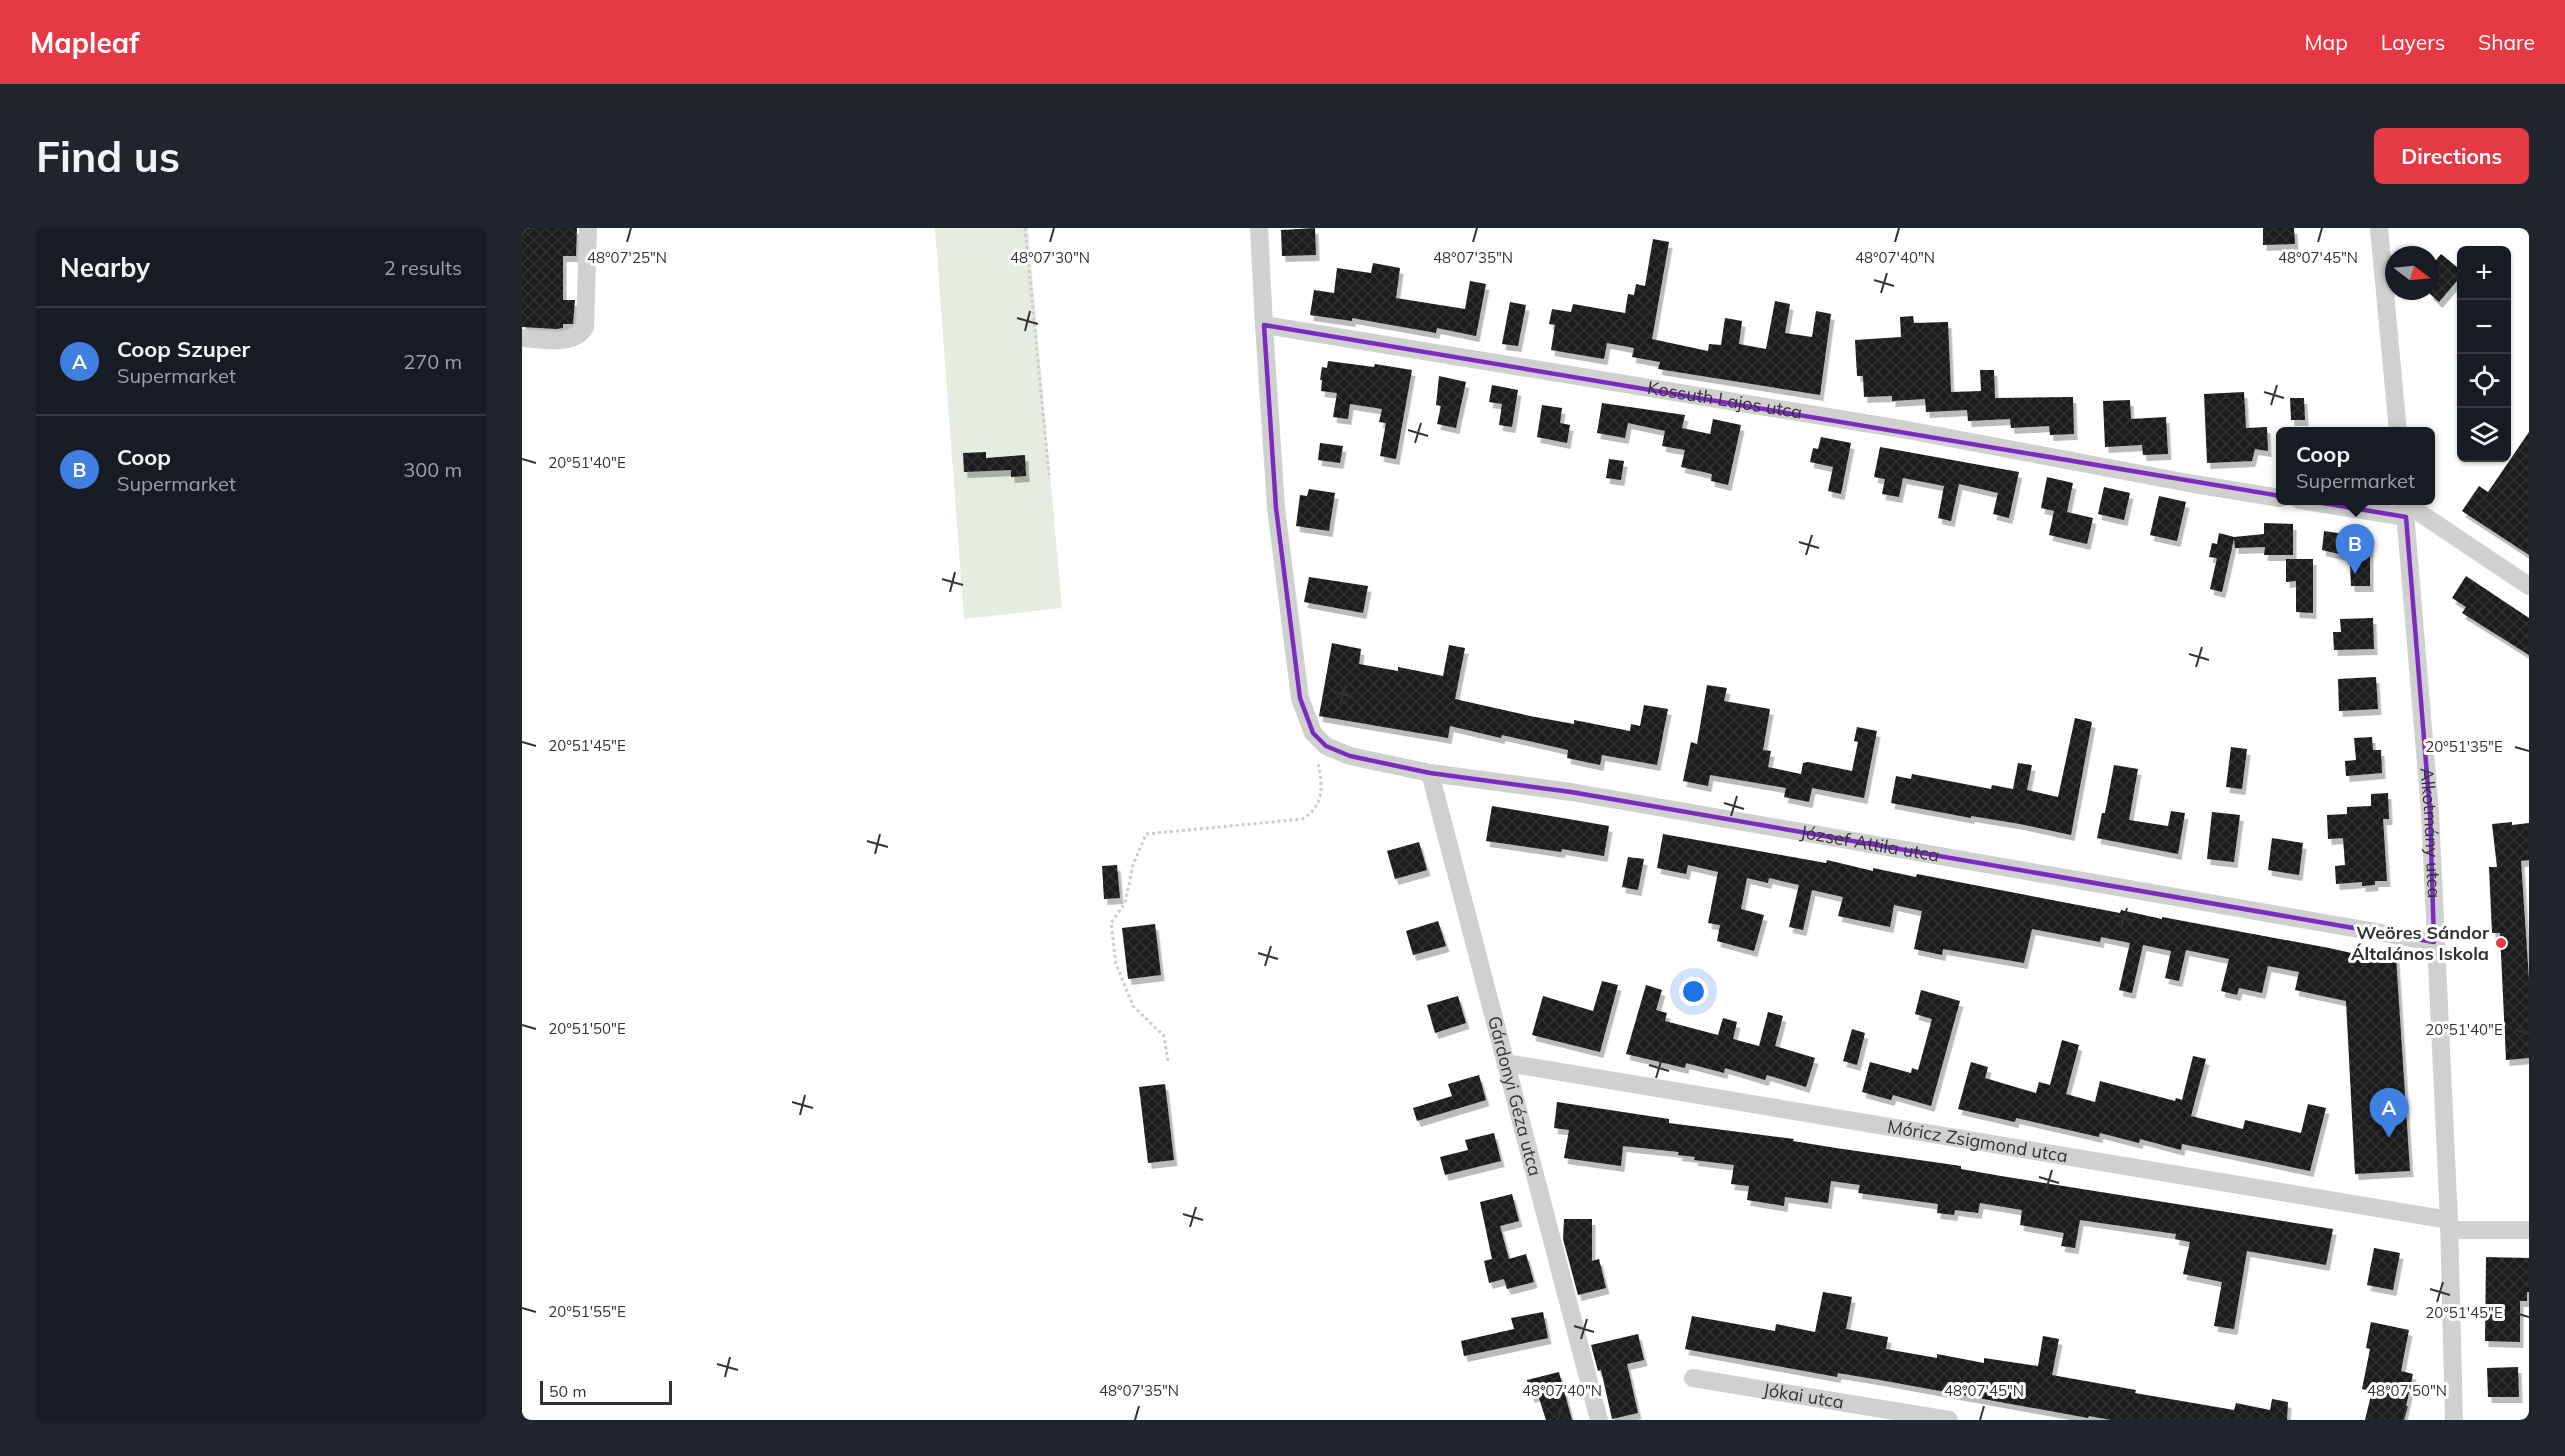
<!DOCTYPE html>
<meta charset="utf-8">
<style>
:root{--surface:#171b24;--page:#20242c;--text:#f1f3f6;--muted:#9ea1a6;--line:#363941;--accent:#e63946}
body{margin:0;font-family:Mulish,sans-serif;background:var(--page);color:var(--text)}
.controls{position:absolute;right:18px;top:18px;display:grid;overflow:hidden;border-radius:9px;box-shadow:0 2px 4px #0004}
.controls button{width:54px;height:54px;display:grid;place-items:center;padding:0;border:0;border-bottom:2px solid var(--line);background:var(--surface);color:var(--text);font:30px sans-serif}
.compass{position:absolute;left:1863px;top:18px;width:54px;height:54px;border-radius:50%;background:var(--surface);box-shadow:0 2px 4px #0004;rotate:106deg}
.scale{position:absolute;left:18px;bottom:15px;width:132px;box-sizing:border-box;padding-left:6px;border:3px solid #333;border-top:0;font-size:16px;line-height:21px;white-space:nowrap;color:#333;-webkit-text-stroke:4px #fff;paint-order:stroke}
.you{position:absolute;left:1172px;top:764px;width:21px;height:21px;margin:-15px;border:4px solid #fff;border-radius:50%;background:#1a73e8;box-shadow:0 0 0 9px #1a73e833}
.badge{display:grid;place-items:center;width:39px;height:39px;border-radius:50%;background:var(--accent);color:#fff;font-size:20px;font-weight:700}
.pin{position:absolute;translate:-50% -50px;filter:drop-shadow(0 2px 3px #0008)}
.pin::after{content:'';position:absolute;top:32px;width:21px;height:18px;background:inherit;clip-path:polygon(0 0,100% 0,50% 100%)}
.popup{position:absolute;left:1754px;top:199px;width:159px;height:78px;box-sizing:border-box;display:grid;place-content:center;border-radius:9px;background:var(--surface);filter:drop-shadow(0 2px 4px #0005);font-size:20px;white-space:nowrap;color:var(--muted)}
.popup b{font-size:22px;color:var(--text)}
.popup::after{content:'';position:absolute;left:50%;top:100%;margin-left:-12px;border:12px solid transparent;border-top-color:var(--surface)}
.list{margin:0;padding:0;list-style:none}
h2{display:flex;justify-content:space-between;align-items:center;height:78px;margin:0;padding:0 24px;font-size:26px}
h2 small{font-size:20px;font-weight:400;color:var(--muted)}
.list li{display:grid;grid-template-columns:39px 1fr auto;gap:18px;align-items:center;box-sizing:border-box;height:108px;padding:0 24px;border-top:2px solid var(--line)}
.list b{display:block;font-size:22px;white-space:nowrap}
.list p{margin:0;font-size:20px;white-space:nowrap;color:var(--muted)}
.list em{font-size:20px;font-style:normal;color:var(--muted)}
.icon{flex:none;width:33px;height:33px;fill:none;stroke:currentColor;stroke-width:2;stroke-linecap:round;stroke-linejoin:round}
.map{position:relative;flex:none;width:2007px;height:1192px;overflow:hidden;border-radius:9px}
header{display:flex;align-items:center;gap:36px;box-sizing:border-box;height:84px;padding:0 30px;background:var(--accent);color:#fff}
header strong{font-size:28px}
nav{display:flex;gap:33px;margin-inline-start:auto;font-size:21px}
.intro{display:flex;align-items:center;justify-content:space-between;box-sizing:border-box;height:144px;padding:0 36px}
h1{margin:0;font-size:42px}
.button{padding:15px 27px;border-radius:9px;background:var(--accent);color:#fff;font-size:21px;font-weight:700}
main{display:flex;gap:36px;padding:0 36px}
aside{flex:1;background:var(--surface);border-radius:9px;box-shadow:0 2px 4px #0004}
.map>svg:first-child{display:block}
.green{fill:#e6ecdf}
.building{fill:url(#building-cross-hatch);filter:url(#shadow)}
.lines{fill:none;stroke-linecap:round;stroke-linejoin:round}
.path{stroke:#cdcdcd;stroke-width:3;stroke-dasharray:3 3;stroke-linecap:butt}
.minor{stroke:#d0d0d0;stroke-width:18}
.marked{fill:none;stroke:#7b2cbf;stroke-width:4.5;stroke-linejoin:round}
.ticks{fill:none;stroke:#333;stroke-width:2}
.poi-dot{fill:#e63946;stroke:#fff;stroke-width:2}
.labels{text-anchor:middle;stroke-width:6;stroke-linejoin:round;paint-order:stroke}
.street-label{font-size:18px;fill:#333;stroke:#fff}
.poi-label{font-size:18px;font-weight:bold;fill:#333;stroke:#fff;text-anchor:end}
.ticks-label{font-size:15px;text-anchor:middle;fill:#333;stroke:#fff;stroke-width:6;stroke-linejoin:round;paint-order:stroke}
</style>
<header>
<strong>Mapleaf</strong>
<nav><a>Map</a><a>Layers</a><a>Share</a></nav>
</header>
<div class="intro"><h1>Find us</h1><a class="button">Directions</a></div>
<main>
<aside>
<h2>Nearby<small>2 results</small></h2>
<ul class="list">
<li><span class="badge" style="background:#3f7fe0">A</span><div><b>Coop Szuper</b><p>Supermarket</p></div><em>270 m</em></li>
<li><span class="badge" style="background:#3f7fe0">B</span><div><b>Coop</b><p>Supermarket</p></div><em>300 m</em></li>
</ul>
</aside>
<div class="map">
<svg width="2007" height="1192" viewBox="0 0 2007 1192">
<defs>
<pattern id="building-cross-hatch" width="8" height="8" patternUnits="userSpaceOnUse" patternTransform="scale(1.5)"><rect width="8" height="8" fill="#1a1a1a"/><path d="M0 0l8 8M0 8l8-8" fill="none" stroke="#333"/></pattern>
<filter id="shadow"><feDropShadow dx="3.5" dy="6" stdDeviation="0" flood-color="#0004"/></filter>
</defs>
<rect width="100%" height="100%" fill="#fff"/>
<polygon class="green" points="413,0 506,0 540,380 442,391"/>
<g class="building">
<polygon points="0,0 55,0 54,28 41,28 41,72 53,72 51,96 41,96 41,100 34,101 0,99"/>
<polygon points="793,0 794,27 760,28 759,2"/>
<polygon points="1741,0 1772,0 1773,16 1741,17"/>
<polygon points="1131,11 1147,14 1130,111 1186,123 1187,116 1199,117 1203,90 1220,93 1217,116 1244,121 1253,73 1268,76 1263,105 1290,109 1294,83 1309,86 1298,167 1136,141 1138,134 1110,129 1112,120 1085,115 1082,131 1029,122 1033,97 1027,96 1030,81 1049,84 1051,76 1103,85 1106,66 1112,67 1114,56 1123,58"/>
<polygon points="1919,26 1940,43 1940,47 1917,74 1908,66 1908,39"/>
<polygon points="851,35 878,40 874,70 943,81 948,53 964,56 954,108 915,100 914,105 830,90 830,93 788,87 792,62 812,65 815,40 849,45"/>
<polygon points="988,74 1004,77 996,118 980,116"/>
<polygon points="1391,88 1392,95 1426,94 1429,164 1459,163 1458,142 1472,142 1473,170 1551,169 1552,206 1528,207 1527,198 1489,200 1488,191 1446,193 1445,182 1404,184 1403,171 1370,173 1370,168 1342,169 1341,148 1335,148 1333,112 1379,109 1378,89"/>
<polygon points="806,133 852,139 853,136 890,142 874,231 858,228 864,195 857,194 860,181 828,176 826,191 811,189 815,165 799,163 800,152 798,152 800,139 805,140"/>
<polygon points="917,148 944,154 934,200 915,196 919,178 914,177"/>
<polygon points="970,157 996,162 990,199 977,197 980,176 967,174"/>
<polygon points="1722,164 1724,200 1745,199 1746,223 1733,221 1730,233 1685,235 1682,166"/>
<polygon points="1768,170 1782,170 1783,192 1769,192"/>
<polygon points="1608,172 1609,191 1644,189 1646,226 1621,227 1620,217 1583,219 1581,173"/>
<polygon points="1080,175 1163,187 1160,200 1188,206 1191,191 1219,197 1206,257 1189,253 1190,246 1159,239 1163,222 1140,218 1143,203 1106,195 1103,210 1075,205"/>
<polygon points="1020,177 1040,180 1038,195 1048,197 1045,215 1015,209"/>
<polygon points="2007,204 2007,327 1940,283 1957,258 1966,264"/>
<polygon points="1299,209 1329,215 1319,266 1306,263 1311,239 1288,234 1291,220 1296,221"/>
<polygon points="798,215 821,218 818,235 796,232"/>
<polygon points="1358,219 1497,244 1487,290 1471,286 1476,265 1437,256 1429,293 1416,290 1422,258 1381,250 1377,269 1360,266 1363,251 1352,249"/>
<polygon points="464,224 464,230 503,227 504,248 489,249 489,242 442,244 441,225"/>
<polygon points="1087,231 1102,233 1099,252 1084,250"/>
<polygon points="1525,249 1551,255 1545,284 1571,290 1565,316 1527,307 1532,283 1519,280"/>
<polygon points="1582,259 1608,265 1602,292 1576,286"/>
<polygon points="787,261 813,265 807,303 774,298 778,267 785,268"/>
<polygon points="1637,268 1664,274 1655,313 1628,307"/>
<polygon points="1742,295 1771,296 1771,327 1742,327 1743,319 1713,320 1712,311 1700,364 1688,361 1695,330 1687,329 1690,315 1695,316 1697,305 1712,309 1742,306"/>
<polygon points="1802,303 1848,310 1848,358 1829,358 1828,337 1821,327 1800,322"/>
<polygon points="1764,331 1791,331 1791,385 1774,384 1774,353 1764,354"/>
<polygon points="1944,348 2007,390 2007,427 1940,385 1944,379 1930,370"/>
<polygon points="787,349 846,358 841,385 782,374"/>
<polygon points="1851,390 1852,421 1812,422 1811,404 1819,404 1818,391"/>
<polygon points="810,415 839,421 837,436 876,443 876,439 921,448 927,417 943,420 933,471 1008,488 1052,496 1052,492 1108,503 1109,496 1118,498 1122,477 1146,481 1135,537 1080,527 1078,537 1045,530 1046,522 980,507 979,510 928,498 926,510 797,488"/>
<polygon points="1854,449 1856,481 1817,483 1816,451"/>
<polygon points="1185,457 1205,460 1202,473 1248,481 1241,522 1249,523 1246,539 1279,546 1281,535 1286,534 1330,543 1336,514 1332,513 1335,499 1355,503 1342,570 1290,560 1287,574 1262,569 1264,560 1188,547 1186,558 1161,553 1169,514 1175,516"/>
<polygon points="1553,490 1570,494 1549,607 1498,596 1449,588 1449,590 1369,575 1374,548 1389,551 1390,546 1469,561 1470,557 1491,561 1496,535 1510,537 1505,562 1536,569"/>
<polygon points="1850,509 1851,522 1859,522 1860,545 1824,548 1823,533 1834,532 1832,510"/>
<polygon points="1709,519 1725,521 1720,561 1704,559"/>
<polygon points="1592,537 1616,541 1607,592 1646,598 1649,583 1663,585 1656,626 1575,610 1580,585 1583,585"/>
<polygon points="1866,565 1867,591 1861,591 1865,653 1853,653 1853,657 1840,658 1840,654 1814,656 1813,638 1823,637 1821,610 1806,611 1805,587 1825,586 1825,579 1849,578 1849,566"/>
<polygon points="970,578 1087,598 1082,628 1040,621 1039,624 964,613"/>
<polygon points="1690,584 1718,587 1712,634 1685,631"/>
<polygon points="1990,594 1990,597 2007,595 2007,632 1999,633 2007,752 2007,830 1984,832 1978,705 1970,705 1967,639 1975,639 1970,596"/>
<polygon points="1141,606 1304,635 1305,632 1351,643 1351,640 1394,649 1395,646 1598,685 1599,682 1640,691 1640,689 1807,720 1834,726 1832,732 1874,729 1888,943 1833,946 1824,773 1773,762 1777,744 1746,738 1740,765 1717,760 1715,767 1699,763 1707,731 1664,722 1657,753 1643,750 1649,723 1621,717 1610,765 1597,762 1608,715 1579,709 1578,714 1510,701 1502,735 1421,721 1420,727 1392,721 1400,683 1372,677 1368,699 1316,688 1321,669 1290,662 1281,702 1267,699 1277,657 1247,650 1246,655 1225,650 1219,681 1242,687 1232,723 1195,713 1198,697 1186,695 1196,644 1166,637 1164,646 1135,640"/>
<polygon points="1750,610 1781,615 1777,647 1746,642"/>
<polygon points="897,614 905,642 873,651 865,623"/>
<polygon points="1106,629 1122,631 1116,662 1100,659"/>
<polygon points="595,637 598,670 582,671 580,638"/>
<polygon points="916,693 924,718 891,727 884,703"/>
<polygon points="633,696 639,747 606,751 600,700"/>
<polygon points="1080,753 1096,757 1078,824 1010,807 1021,768 1071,783"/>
<polygon points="1124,757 1140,762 1134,782 1145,785 1143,793 1196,807 1201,790 1215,794 1211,811 1237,818 1246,784 1261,788 1253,818 1293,830 1284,859 1245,847 1243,852 1203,840 1202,845 1164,835 1163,840 1104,826"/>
<polygon points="1399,762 1438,773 1409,878 1371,867 1369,872 1340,864 1348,834 1389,845 1390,840 1396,842 1410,791 1393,786"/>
<polygon points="936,768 944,795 913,805 905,777"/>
<polygon points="1330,801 1343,805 1335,837 1321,833"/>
<polygon points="1540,812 1557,817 1544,866 1573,874 1578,853 1653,873 1654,870 1660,872 1671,828 1684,831 1669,888 1721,901 1723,892 1779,905 1786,876 1804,880 1788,943 1660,916 1659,922 1618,911 1617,915 1578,905 1577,909 1494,890 1493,894 1436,881 1449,834 1466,839 1463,850 1514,865 1517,854 1528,857"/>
<polygon points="957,847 964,872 895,893 891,880 930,868 926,856"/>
<polygon points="643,856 652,932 626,935 617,859"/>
<polygon points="1035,874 1147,891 1147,895 1272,911 1271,913 1314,920 1439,938 1439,941 1479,948 1811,1001 1804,1037 1725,1023 1712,1101 1692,1098 1700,1054 1661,1046 1668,1014 1653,1011 1654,1006 1558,992 1553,1020 1539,1018 1542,1005 1498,997 1500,982 1458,975 1456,985 1433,982 1432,987 1415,985 1416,976 1336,965 1338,957 1309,953 1306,975 1263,969 1262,978 1225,972 1227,958 1209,956 1212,937 1172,932 1173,929 1156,927 1157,924 1101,918 1099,938 1042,930 1047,902 1032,900"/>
<polygon points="972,905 979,933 923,947 918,929 946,922 943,912"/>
<polygon points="990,966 997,993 978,998 987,1031 1004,1026 1012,1054 985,1061 982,1051 967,1055 962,1033 970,1031 958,974"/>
<polygon points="1042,991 1070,991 1070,1033 1077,1031 1084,1060 1056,1067 1041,1011"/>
<polygon points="1852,1020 1878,1025 1871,1062 1845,1057"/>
<polygon points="1964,1029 2007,1030 2007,1064 2005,1064 2005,1073 1998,1073 1998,1114 1963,1113"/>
<polygon points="1301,1064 1330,1069 1324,1101 1366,1109 1364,1121 1415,1130 1415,1126 1462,1135 1462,1130 1516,1138 1521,1108 1537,1111 1530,1147 1614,1162 1613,1165 1712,1182 1714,1175 1748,1182 1750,1171 1766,1174 1765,1192 1589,1192 1567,1188 1566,1190 1358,1152 1316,1145 1315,1149 1163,1121 1170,1088 1253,1103 1254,1096 1293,1104"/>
<polygon points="1021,1084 1026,1110 942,1128 939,1113 992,1101 989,1090"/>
<polygon points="1849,1094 1887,1102 1879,1143 1891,1146 1881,1192 1843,1192 1850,1163 1840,1161 1848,1121 1844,1120"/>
<polygon points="1116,1106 1122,1132 1105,1136 1116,1185 1090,1191 1079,1142 1076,1143 1069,1117"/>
<polygon points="1996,1139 1997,1169 1966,1169 1965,1140"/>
<polygon points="1037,1144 1050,1192 1024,1192 1016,1167 1009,1169 1005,1152"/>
</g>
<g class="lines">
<g class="path">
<polyline points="503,0 527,247"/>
<path d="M646,833l-4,-25 -31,-30 -17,-42 -5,-41 14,-20 8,-38 13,-31 156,-15c24,-14 20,-34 16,-58"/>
</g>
<g class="minor">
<path id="s1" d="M737,0l5,97 643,105 287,54 86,14"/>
<polyline points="1857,0 1876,204"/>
<path id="s2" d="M742,97l12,183 24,190 13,35 13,13 24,10 80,17 141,19 863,150"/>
<path d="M0,110c20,1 51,9 63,-11l3,-99"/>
<polyline points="1777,272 1884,289"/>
<path id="s3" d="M1882,272l26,312 19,408 5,200"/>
<polyline points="1883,275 2007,358"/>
<path id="s4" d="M908,545l169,647"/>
<path id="s5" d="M984,835l943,157"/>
<polyline points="1927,1002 2007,1002"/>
<path id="s6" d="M1171,1150l256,42"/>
</g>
</g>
<path class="marked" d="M742,97l1142,192 24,295 4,130 -863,-150 -141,-19 -80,-17 -24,-10 -13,-13 -13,-35 -24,-190z"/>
<path class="ticks" d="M105,14l4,-14M528,14l4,-14M951,14l4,-14M1373,14l4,-14M1796,14l4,-14M1352,52l20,6M1359,65l6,-20M495,90l21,6M503,103l5,-20M1742,164l20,6M1749,177l6,-20M886,202l20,6M893,215l6,-20M0,231l14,4M1277,314l20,6M1284,327l6,-20M420,351l21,6M428,364l5,-20M1667,426l20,6M1674,439l6,-20M811,463l20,6M818,476l6,-20M0,514l14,4M1993,519l14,4M1202,575l20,6M1209,588l6,-20M345,613l21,6M353,626l5,-20M1592,687l20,6M1599,700l6,-20M736,725l20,6M743,738l6,-20M0,797l14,4M1993,802l14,4M1127,837l20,6M1134,850l6,-20M270,874l21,6M278,887l5,-20M1517,949l20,6M1524,962l6,-20M661,986l20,6M668,999l6,-20M1908,1061l20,6M1915,1074l6,-20M0,1080l14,4M1993,1085l14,4M1052,1098l20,6M1059,1111l6,-20M195,1136l21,6M203,1149l5,-20M613,1192l4,-14M1036,1192l4,-14M1458,1192l4,-14M1881,1192l4,-14"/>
<circle class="poi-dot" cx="1979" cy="715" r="6"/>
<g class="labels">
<g class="street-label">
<text dy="6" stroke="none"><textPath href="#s1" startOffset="564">Kossuth Lajos utca</textPath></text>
<text dy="6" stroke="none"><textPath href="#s3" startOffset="334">Alkotmány utca</textPath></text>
<text dy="6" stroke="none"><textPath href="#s2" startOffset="984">József Attila utca</textPath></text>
<text dy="6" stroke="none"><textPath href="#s4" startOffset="334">Gárdonyi Géza utca</textPath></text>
<text dy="6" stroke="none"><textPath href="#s5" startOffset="478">Móricz Zsigmond utca</textPath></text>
<text dy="6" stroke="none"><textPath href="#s6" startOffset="112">Jókai utca</textPath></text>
</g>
<g class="poi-label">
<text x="1967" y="711">Weöres Sándor<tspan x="1967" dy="21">Általános Iskola</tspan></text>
</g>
</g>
<g class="ticks-label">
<text x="105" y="35">48°07'25"N</text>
<text x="528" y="35">48°07'30"N</text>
<text x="951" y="35">48°07'35"N</text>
<text x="1373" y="35">48°07'40"N</text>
<text x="1796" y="35">48°07'45"N</text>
<text x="65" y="240">20°51'40"E</text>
<text x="65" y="523">20°51'45"E</text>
<text x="1942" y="524">20°51'35"E</text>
<text x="65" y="806">20°51'50"E</text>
<text x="1942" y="807">20°51'40"E</text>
<text x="65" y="1089">20°51'55"E</text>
<text x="1942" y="1090">20°51'45"E</text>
<text x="617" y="1168">48°07'35"N</text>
<text x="1040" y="1168">48°07'40"N</text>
<text x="1462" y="1168">48°07'45"N</text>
<text x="1885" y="1168">48°07'50"N</text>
</g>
</svg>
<div class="controls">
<button>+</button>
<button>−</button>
<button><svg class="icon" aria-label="locate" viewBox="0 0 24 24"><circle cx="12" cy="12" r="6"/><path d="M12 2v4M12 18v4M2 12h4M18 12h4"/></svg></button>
<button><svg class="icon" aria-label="layers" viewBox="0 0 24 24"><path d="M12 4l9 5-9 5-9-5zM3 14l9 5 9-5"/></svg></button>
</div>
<svg class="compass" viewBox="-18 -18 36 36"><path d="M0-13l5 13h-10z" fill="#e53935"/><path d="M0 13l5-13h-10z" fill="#9ea1a6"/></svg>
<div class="scale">50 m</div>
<div class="you"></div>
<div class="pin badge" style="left:1867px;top:910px;background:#3f7fe0">A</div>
<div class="pin badge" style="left:1833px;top:346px;background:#3f7fe0">B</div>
<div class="popup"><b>Coop</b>Supermarket</div>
</div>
</main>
